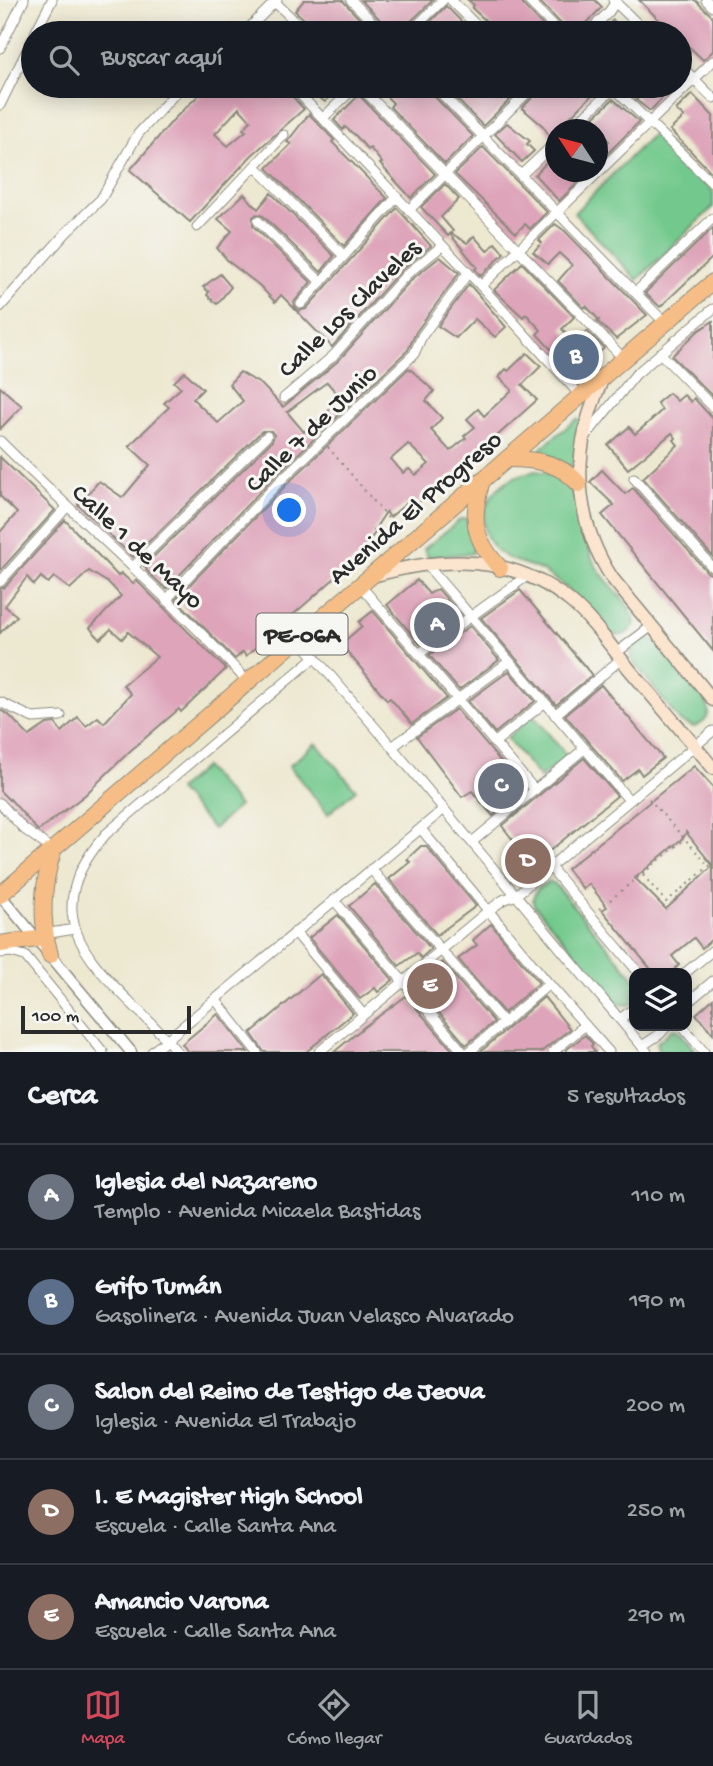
<!DOCTYPE html>
<html lang="es">
<meta charset="utf-8">
<style>
:root{--surface:#171b24;--page:#242831;--text:#f1f3f6;--muted:#9ea1a6;--line:#363941;--accent:#d1495b}
body{margin:0;font-family:"Gochi Hand",sans-serif;background:var(--page);color:var(--text)}
.controls{position:absolute;right:21px;bottom:21px;display:grid;overflow:hidden;border-radius:14px;box-shadow:0 4px 18px #0003}
.controls button{width:63px;height:63px;display:grid;place-items:center;padding:0;border:0;border-bottom:2px solid var(--line);background:var(--surface);color:var(--text);font:35px sans-serif}
.compass{position:absolute;left:545px;top:119px;width:63px;height:63px;border-radius:50%;background:var(--surface);box-shadow:0 4px 18px #0003;rotate:306deg}
.scale{position:absolute;left:21px;bottom:18px;width:170px;box-sizing:border-box;padding-left:7px;border:4px solid #2b2b2b;border-top:0;font-size:19px;line-height:24px;white-space:nowrap;color:#2b2b2b;-webkit-text-stroke:5px #f6f6f2;paint-order:stroke}
.you{position:absolute;left:290px;top:511px;width:24px;height:24px;margin:-18px;border:5px solid #fff;border-radius:50%;background:#1a73e8;box-shadow:0 0 0 10px #1a73e833}
.badge{display:grid;place-items:center;width:46px;height:46px;border-radius:50%;background:var(--accent);color:#fff;font-size:23px;font-weight:700}
.pin{position:absolute;translate:-50% -50%;border:4px solid #fff;box-shadow:0 2px 7px #0006}
.list{margin:0;padding:0;list-style:none}
h2{display:flex;justify-content:space-between;align-items:center;height:91px;margin:0;padding:0 28px;font-size:30px}
h2 small{font-size:23px;font-weight:400;color:var(--muted)}
.list li{display:grid;grid-template-columns:46px 1fr auto;gap:21px;align-items:center;box-sizing:border-box;height:105px;padding:0 28px;border-top:2px solid var(--line)}
.list b{display:block;font-size:26px;white-space:nowrap}
.list p{margin:0;font-size:23px;white-space:nowrap;color:var(--muted)}
.list em{font-size:23px;font-style:normal;color:var(--muted)}
.icon{flex:none;width:38px;height:38px;fill:none;stroke:currentColor;stroke-width:2;stroke-linecap:round;stroke-linejoin:round}
.map{position:relative;flex:none;width:713px;height:1052px;overflow:hidden}
.search{position:absolute;background:var(--surface);box-shadow:0 4px 18px #0003;left:21px;right:21px;top:21px;height:77px;display:flex;align-items:center;gap:18px;box-sizing:border-box;padding:0 24px;border-radius:38px;color:var(--muted);font-size:26px}
.sheet{height:616px;background:var(--surface)}
nav{display:flex;justify-content:space-around;align-items:center;box-sizing:border-box;height:98px;border-top:2px solid var(--line);background:var(--surface);font-size:19px;color:var(--muted)}
nav a{display:grid;justify-items:center;gap:4px}
nav .on{color:var(--accent)}
.map>svg:first-child{display:block}
.green{fill:#73c98d;stroke:#4f7a5c;stroke-width:2}
.building{fill:#dea4ba;fill-rule:evenodd}
.lines{fill:none;stroke-linecap:round;stroke-linejoin:round}
.minor-casing{stroke:#8c8a7e;stroke-width:11}
.tertiary-casing{stroke:#8c8a7e;stroke-width:13}
.secondary-casing{stroke:#8c8a7e;stroke-width:15}
.trunk-casing{stroke:#8c8a7e;stroke-width:18}
.path{stroke:#8c8a7e;stroke-width:2;stroke-dasharray:2 5;stroke-linecap:butt}
.minor{stroke:#fff;stroke-width:9}
.tertiary{stroke:#fff;stroke-width:10}
.secondary{stroke:#fbe5cf;stroke-width:12}
.trunk{stroke:#f6be86;stroke-width:16}
.labels{text-anchor:middle;stroke-width:6;stroke-linejoin:round;paint-order:stroke}
.shield{fill:#f6f6f2;stroke:#686867;stroke-width:2}
.shield-label{font-size:24px;font-weight:bold;fill:#2b2b2b}
.street-label{font-size:26px;fill:#2b2b2b;stroke:#f6f6f2}
</style>
<div class="map">
<svg width="713" height="1052" viewBox="0 0 713 1052">
<rect width="100%" height="100%" fill="#f6f6f2"/>
<filter id="ink" filterUnits="userSpaceOnUse"><feTurbulence type="fractalNoise" baseFrequency=".0143" numOctaves="2"/><feDisplacementMap in="SourceGraphic" scale="14" xChannelSelector="R" yChannelSelector="G"/><feConvolveMatrix kernelMatrix="1 2 1 2 8 2 1 2 1" color-interpolation-filters="sRGB"/></filter>
<filter id="wash" filterUnits="userSpaceOnUse"><feTurbulence type="fractalNoise" baseFrequency=".00686" numOctaves="4" result="noise"/><feDisplacementMap in="SourceGraphic" scale="28" xChannelSelector="R" yChannelSelector="G"/><feGaussianBlur stdDeviation="1.57" result="paint"/><feColorMatrix in="noise" values="0 0 0 0 0 0 0 0 0 0 0 0 0 0 0 0 0 1.4 0 .05"/><feComposite in="paint" operator="in"/></filter>
<g filter="url(#wash)">
<rect width="100%" height="100%" fill="#ede8d0"/>
<g class="green">
<polygon points="655,132 713,192 713,207 637,280 574,213"/>
<polygon points="577,419 582,422 573,464 569,467 555,458 540,453 541,448"/>
<path d="M536,471c13,1 25,6 33,17 15,20 14,50 24,73 12,24 38,38 42,63 -5,8 -12,14 -22,10 -11,-4 -33,-35 -45,-45 -10,-8 -20,-16 -32,-21 -10,-4 -21,-6 -30,-11 -23,-12 -28,-39 -15,-60 11,-16 26,-23 45,-26z"/>
<polygon points="461,519 467,519 473,547 473,553 428,557 424,549"/>
<path d="M647,638l11,5 47,57c7,13 3,22 -11,27l-13,-5 -50,-63c-1,-12 4,-18 16,-21z"/>
<polygon points="533,715 567,756 540,778 507,738"/>
<polygon points="316,743 356,790 328,814 289,766"/>
<polygon points="204,767 239,806 213,829 178,790"/>
<path d="M550,882l4,1 80,95v24l-4,3 -11,-1 -85,-99c-4,-11 6,-20 16,-23z"/>
<polygon points="673,1029 678,1030 696,1052 658,1052 657,1043"/>
</g>
<g id="blocks">
<g class="building">
<polygon points="304,0 342,0 373,33 320,33 295,11"/>
<polygon points="361,0 433,0 404,28 402,33 390,33 388,28"/>
<polygon points="468,0 521,0 523,5 550,33 499,33 472,8 474,5"/>
<polygon points="538,0 595,0 602,7 577,33 567,33 565,28"/>
<polygon points="639,0 695,0 713,17 713,51 703,60 680,38 680,33 675,33 665,21 663,24"/>
<polygon points="446,6 473,33 419,33"/>
<polygon points="613,20 625,33 600,33"/>
<polygon points="285,22 297,33 274,33"/>
<path d="M208,86h77l2,5 17,18 -53,47 -61,66 -60,-52 44,-51zM239,108l12,13 -8,8 3,2 -18,15 -13,-12z"/>
<polygon points="301,86 330,86 335,92 325,102 314,93 311,96"/>
<polygon points="370,86 427,86 429,91 473,136 445,164 390,107 393,103 380,90 377,93"/>
<polygon points="444,86 524,86 483,126"/>
<polygon points="541,86 601,86 550,137 543,126 522,108 539,91"/>
<polygon points="625,86 674,86 650,111 636,100 638,98"/>
<polygon points="692,94 713,116 713,174 670,130 684,117 676,110"/>
<polygon points="359,95 435,174 411,198 380,164 382,163 370,148 368,150 356,136 345,127 343,130 334,120"/>
<polygon points="613,99 639,122 598,163 598,152 609,141 598,130 580,130"/>
<polygon points="309,114 334,140 332,142 387,198 344,246 267,168 291,144 287,142"/>
<polygon points="507,123 530,141 527,144 534,151 522,162 495,134"/>
<polygon points="483,147 547,212 530,229 525,224 516,233 455,174"/>
<polygon points="556,152 556,172 589,172 559,201 535,175"/>
<polygon points="445,184 459,199 441,217 453,231 451,233 467,243 474,236 487,251 495,243 504,253 481,276 475,269 477,267 450,234 448,236 421,207"/>
<polygon points="271,193 334,256 321,272 263,216 257,214 253,217 253,226 311,282 294,302 295,307 299,311 306,309 397,208 431,246 402,269 332,347 286,300 281,295 275,302 259,285 229,262 217,248 232,231 218,219 244,194 258,209"/>
<polygon points="555,224 565,231 647,315 616,339 597,321 599,320 586,306 584,308 558,281 572,265 559,253 548,264 533,252 542,243 539,240"/>
<polygon points="713,228 713,257 660,307 645,293"/>
<path d="M440,257l19,16 -43,59 -8,18 -130,123 -112,116 -20,-19 1,-2 -3,-2 128,-125 2,-6 -3,-4h-9l-129,126 -55,-52 21,-24 23,16 2,-1 26,-31 -21,-19 40,-39 -5,-4 17,-15 -7,-6 11,-10 18,17 -10,10 25,24 25,-22 -14,-17 11,-12 22,13 21,22 55,-46 74,-82zM327,382l13,15 -13,16 -23,19 -17,-20z"/>
<polygon points="522,263 574,317 562,329 574,342 558,357 537,334 541,330 526,314 523,317 494,290"/>
<polygon points="220,274 231,287 217,304 207,295 209,292 203,287"/>
<polygon points="469,284 506,327 495,337 475,319 456,338 438,326"/>
<polygon points="713,321 713,397 672,356 698,331"/>
<polygon points="587,331 604,348 594,358 576,340"/>
<path d="M527,353l14,13 -19,19 15,15 -79,71 -48,38 -4,-5 -16,13 -4,-5 -12,18 2,2 -11,13 4,3 -123,108 -3,-4 -8,7 -59,-60 112,-116 121,-115 25,23 -8,10 16,17 -11,12 19,21 16,-13 -2,-2 11,-9 -8,-8 11,-10 6,7 28,-26 -13,-13 7,-8 2,2zM408,444l21,20 -13,11 -7,-6 -6,4 -12,-14z"/>
<polygon points="0,387 22,406 0,429"/>
<polygon points="669,393 677,401 684,395 691,402 694,398 713,419 713,557 643,478 678,445 674,440 676,438 672,433 628,469 608,445 629,427 635,434 648,423 662,410 657,403"/>
<polygon points="0,457 55,510 0,571 0,532 17,513 0,496"/>
<polygon points="602,470 625,494 633,488 708,573 713,575 713,651 602,515 614,505 590,482"/>
<polygon points="65,520 118,576 121,573 133,584 136,580 226,669 181,712 179,709 130,751 85,795 38,831 10,799 9,800 0,791 0,710 8,714 29,736 47,724 55,723 62,732 78,717 86,726 98,717 104,723 131,694 123,685 157,657 128,632 122,639 111,629 100,639 90,628 121,596 110,584 89,571 70,589 54,577 48,583 41,577 34,585 27,577 5,606 17,616 0,633 0,589 5,587"/>
<polygon points="417,580 429,594 438,589 461,615 420,644 387,605"/>
<polygon points="520,590 592,675 556,705 481,618"/>
<polygon points="373,611 447,698 412,724 390,698 387,700 341,644 362,626 359,622"/>
<polygon points="470,626 499,660 459,690 429,655"/>
<polygon points="509,671 535,701 495,733 468,701"/>
<polygon points="601,685 663,758 642,775 638,769 622,781 565,715"/>
<polygon points="456,709 524,789 493,816 472,791 462,797 417,737"/>
<polygon points="584,758 617,796 526,870 510,851 517,845 502,826"/>
<path d="M694,766l19,21v151l-11,10 -8,-10 -22,18 7,9 -8,8h-17l-52,-63 5,-3 -18,-23 -6,5 -16,-20zM686,832l27,34 -47,43 -31,-31 49,-41z"/>
<polygon points="421,846 426,846 476,906 437,935 389,879 410,862 407,859"/>
<polygon points="375,884 431,949 421,958 417,953 399,966 349,906"/>
<polygon points="338,915 393,980 378,992 375,988 360,999 309,938"/>
<polygon points="491,924 539,983 504,1013 458,959 477,945 473,940"/>
<polygon points="442,962 494,1022 466,1045 429,1001 444,988 431,972"/>
<polygon points="321,974 353,1013 306,1052 264,1052 251,1033"/>
<polygon points="406,996 454,1052 334,1052 364,1027"/>
<polygon points="544,997 570,1029 541,1052 480,1052"/>
<polygon points="713,999 713,1034 696,1014"/>
<polygon points="218,1014 248,1052 188,1052 182,1044"/>
<polygon points="585,1035 593,1044 591,1046 595,1052 567,1052 566,1050"/>
</g>
</g>
</g>
<g filter="url(#ink)">
<use href="#blocks" fill-opacity="0" stroke="#8c8a7e" stroke-width="2"/>
<g class="lines">
<g class="minor-casing">
<g id="minor">
<polyline points="351,0 383,33"/>
<polyline points="451,0 484,33"/>
<polyline points="528,0 560,33"/>
<polyline points="613,0 647,33"/>
<polyline points="706,0 713,7"/>
<polyline points="275,2 307,33"/>
<polyline points="35,33 52,0"/>
<polyline points="244,33 277,0"/>
<polyline points="409,33 443,0"/>
<polyline points="587,33 608,13 617,0"/>
<polyline points="0,48 24,0"/>
<polyline points="680,65 713,98"/>
<polyline points="292,86 481,286 580,395"/>
<polyline points="360,86 623,358"/>
<polyline points="434,86 665,323"/>
<polyline points="612,86 713,184"/>
<polyline points="0,105 33,38"/>
<polyline points="323,118 356,86"/>
<polyline points="569,130 614,88"/>
<polyline points="255,166 344,256"/>
<polyline points="521,175 556,142"/>
<polyline points="409,210 534,86"/>
<polyline points="258,221 321,282"/>
<polyline points="197,227 284,135"/>
<polyline points="481,286 713,61"/>
<polyline points="636,292 713,218"/>
<polyline points="301,304 397,197"/>
<polyline points="0,307 66,233 101,199 138,134 182,86"/>
<polyline points="660,353 713,407"/>
<polyline points="284,398 333,356 407,274 442,246"/>
<polyline points="585,437 636,374 713,309"/>
<path d="M0,441c81,81 169,155 247,240"/>
<polyline points="634,478 713,568"/>
<polyline points="425,563 629,800"/>
<polyline points="133,567 267,436"/>
<polyline points="0,582 67,507"/>
<polyline points="360,585 535,790"/>
<polyline points="166,600 283,478 414,354 422,336 468,273"/>
<polyline points="298,638 392,747 647,1052"/>
<polyline points="420,653 527,576"/>
<polyline points="616,653 652,626"/>
<polyline points="0,702 33,718 61,716"/>
<polyline points="555,715 621,659"/>
<polyline points="494,743 544,703"/>
<polyline points="392,747 509,662"/>
<polyline points="0,803 24,829 53,850"/>
<polyline points="421,829 549,984 609,1052"/>
<polyline points="472,842 584,749"/>
<polyline points="550,867 639,973"/>
<polyline points="371,869 504,1023"/>
<polyline points="334,900 463,1052"/>
<polyline points="295,932 363,1014"/>
<polyline points="44,934 75,929"/>
<polyline points="0,953 11,952 25,956 103,1052"/>
<polyline points="685,973 713,950"/>
<polyline points="215,999 257,1052"/>
<polyline points="687,1003 713,981"/>
<polyline points="620,1019 634,1008"/>
<polyline points="682,1026 704,1052"/>
<polyline points="642,1046 660,1034 667,1026"/>
<polyline points="152,1052 444,809"/>
<path d="M177,1052c-56,-71 -159,-119 -71,-218l209,-177"/>
<polyline points="319,1052 488,911 503,900 516,895 713,731"/>
<polyline points="469,1052 549,984"/>
<polyline points="553,1052 585,1025"/>
</g>
</g>
<g class="tertiary-casing">
<polyline id="tertiary" points="0,895 131,1052"/>
</g>
<g class="secondary-casing">
<g id="secondary">
<path d="M602,380c-30,67 -31,134 10,198l101,122"/>
<path d="M376,575c67,-19 136,-21 194,26 23,19 41,46 60,69 28,33 56,65 83,98"/>
</g>
</g>
<g class="trunk-casing">
<g id="trunk">
<path d="M507,459c28,0 53,3 72,25"/>
<path d="M482,480c-11,38 -10,58 18,88"/>
<polyline points="0,895 713,282"/>
<polyline points="0,944 37,939"/>
<path d="M50,955c-10,-36 -8,-68 3,-104"/>
</g>
</g>
<g class="path">
<polyline points="328,447 399,531"/>
<polyline points="649,799 709,866"/>
<polyline points="643,875 666,902 713,863"/>
<polyline points="599,909 685,839"/>
</g>
<use href="#minor" class="minor"/>
<use href="#tertiary" class="tertiary"/>
<use href="#secondary" class="secondary"/>
<use href="#trunk" class="trunk"/>
</g>
</g>
<g class="labels">
<rect class="shield" x="256.5" y="613.5" width="91" height="41" rx="5"/>
<g class="shield-label">
<text x="302" y="642">PE-06A</text>
</g>
<g class="street-label">
<text transform="translate(348 307) rotate(-44)" y="9">Calle Los Claveles</text>
<text transform="translate(310 427) rotate(-44)" y="9">Calle 7 de Junio</text>
<text transform="translate(414 506) rotate(-41)" y="9">Avenida El Progreso</text>
<text transform="translate(139 545) rotate(43)" y="9">Calle 1 de Mayo</text>
</g>
</g>
</svg>
<div class="controls">
<button><svg class="icon" aria-label="layers" viewBox="0 0 24 24"><path d="M12 4l9 5-9 5-9-5zM3 14l9 5 9-5"/></svg></button>
</div>
<svg class="compass" viewBox="-18 -18 36 36"><path d="M0-13l5 13h-10z" fill="#e53935"/><path d="M0 13l5-13h-10z" fill="#9ea1a6"/></svg>
<div class="scale">100 m</div>
<div class="you"></div>
<div class="pin badge" style="left:437px;top:625px;background:#6b7280">A</div>
<div class="pin badge" style="left:576px;top:357px;background:#5c6f8a">B</div>
<div class="pin badge" style="left:501px;top:786px;background:#6b7280">C</div>
<div class="pin badge" style="left:528px;top:861px;background:#8d6e63">D</div>
<div class="pin badge" style="left:430px;top:986px;background:#8d6e63">E</div>
<div class="search"><svg class="icon" aria-label="search" viewBox="0 0 24 24"><circle cx="10" cy="10" r="6"/><path d="M15 15l6 6"/></svg>Buscar aquí</div>
</div>
<section class="sheet">
<h2>Cerca<small>5 resultados</small></h2>
<ul class="list">
<li><span class="badge" style="background:#6b7280">A</span><div><b>Iglesia del Nazareno</b><p>Templo · Avenida Micaela Bastidas</p></div><em>110 m</em></li>
<li><span class="badge" style="background:#5c6f8a">B</span><div><b>Grifo Tumán</b><p>Gasolinera · Avenida Juan Velasco Alvarado</p></div><em>190 m</em></li>
<li><span class="badge" style="background:#6b7280">C</span><div><b>Salon del Reino de Testigo de Jeova</b><p>Iglesia · Avenida El Trabajo</p></div><em>200 m</em></li>
<li><span class="badge" style="background:#8d6e63">D</span><div><b>I. E Magister High School</b><p>Escuela · Calle Santa Ana</p></div><em>250 m</em></li>
<li><span class="badge" style="background:#8d6e63">E</span><div><b>Amancio Varona</b><p>Escuela · Calle Santa Ana</p></div><em>290 m</em></li>
</ul>
</section>
<nav>
<a class="on"><svg class="icon" aria-label="map" viewBox="0 0 24 24"><path d="M3 6l6-2 6 2 6-2v14l-6 2-6-2-6 2zM9 4v14M15 6v14"/></svg>Mapa</a>
<a><svg class="icon" aria-label="directions" viewBox="0 0 24 24"><path d="M12 3l9 9-9 9-9-9zM9 14v-3h6M13 9l2 2-2 2"/></svg>Cómo llegar</a>
<a><svg class="icon" aria-label="saved" viewBox="0 0 24 24"><path d="M7 4h10v16l-5-4-5 4z"/></svg>Guardados</a>
</nav>
